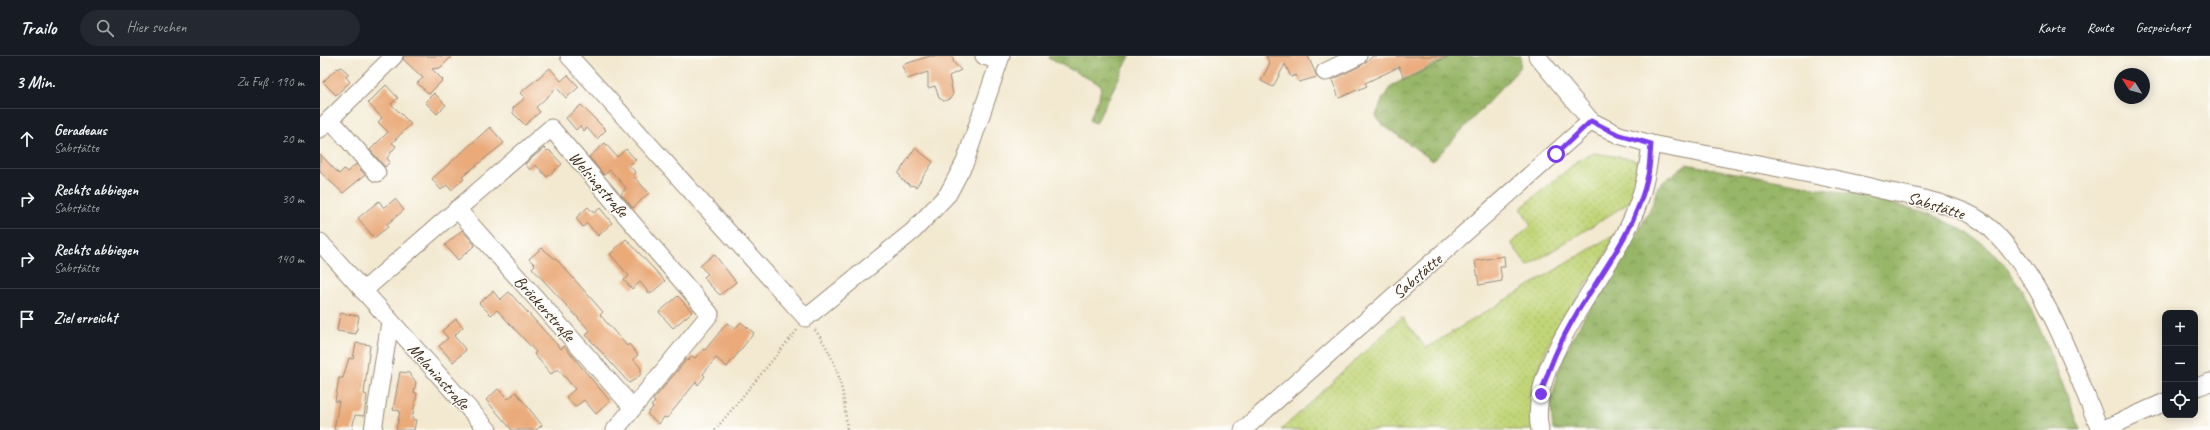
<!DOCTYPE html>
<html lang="de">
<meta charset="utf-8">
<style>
:root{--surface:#171b24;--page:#242831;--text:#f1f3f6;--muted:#9ea1a6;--line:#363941}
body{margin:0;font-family:Caveat,sans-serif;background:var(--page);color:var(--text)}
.controls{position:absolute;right:12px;bottom:12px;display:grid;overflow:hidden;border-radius:8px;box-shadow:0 2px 10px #0003}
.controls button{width:36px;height:36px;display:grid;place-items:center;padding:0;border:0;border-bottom:1px solid var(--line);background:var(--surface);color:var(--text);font:20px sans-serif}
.compass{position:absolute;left:1794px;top:12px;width:36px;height:36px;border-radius:50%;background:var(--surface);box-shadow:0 2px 10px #0003;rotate:307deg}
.stop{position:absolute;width:12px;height:12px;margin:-9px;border:3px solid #7c3aed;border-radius:50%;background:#fff}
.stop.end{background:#7c3aed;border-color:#fff;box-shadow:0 1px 4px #0008}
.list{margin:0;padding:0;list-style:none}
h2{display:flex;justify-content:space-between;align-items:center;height:52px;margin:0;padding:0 16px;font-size:17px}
h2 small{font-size:13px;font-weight:400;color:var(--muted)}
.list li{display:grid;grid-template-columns:26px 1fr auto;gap:12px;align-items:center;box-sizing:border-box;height:60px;padding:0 16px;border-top:1px solid var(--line)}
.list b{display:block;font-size:15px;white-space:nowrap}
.list p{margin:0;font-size:13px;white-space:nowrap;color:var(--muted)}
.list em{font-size:13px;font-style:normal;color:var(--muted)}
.icon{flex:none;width:22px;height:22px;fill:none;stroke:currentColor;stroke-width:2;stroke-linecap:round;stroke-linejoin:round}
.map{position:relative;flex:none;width:1890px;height:374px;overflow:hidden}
header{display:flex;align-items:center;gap:24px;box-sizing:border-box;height:56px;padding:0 20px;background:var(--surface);border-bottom:1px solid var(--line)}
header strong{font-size:19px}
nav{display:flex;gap:22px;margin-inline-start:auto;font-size:14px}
.search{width:280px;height:36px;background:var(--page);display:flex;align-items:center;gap:10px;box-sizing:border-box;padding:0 14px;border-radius:22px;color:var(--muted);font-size:15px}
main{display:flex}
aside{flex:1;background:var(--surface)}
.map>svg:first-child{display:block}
.grass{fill:url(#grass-dots);stroke:#7e804b}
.forest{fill:url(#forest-crowns);stroke:#6a7043}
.building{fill:#eaaa7a}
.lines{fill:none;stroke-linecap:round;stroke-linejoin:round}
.minor-casing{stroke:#978a78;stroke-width:19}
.path{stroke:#978a78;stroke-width:2.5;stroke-dasharray:1 3;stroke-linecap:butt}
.minor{stroke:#fff;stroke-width:17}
.route{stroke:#7c3aed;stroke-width:5}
.labels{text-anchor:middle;stroke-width:3;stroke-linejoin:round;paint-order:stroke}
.street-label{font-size:17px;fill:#3b2a1e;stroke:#fdfcf7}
</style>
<header>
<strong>Trailo</strong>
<div class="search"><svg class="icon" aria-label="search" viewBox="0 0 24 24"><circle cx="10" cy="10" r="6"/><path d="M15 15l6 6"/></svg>Hier suchen</div>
<nav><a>Karte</a><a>Route</a><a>Gespeichert</a></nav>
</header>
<main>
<aside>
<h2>3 Min.<small>Zu Fuß · 190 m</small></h2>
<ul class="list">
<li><svg class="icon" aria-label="ahead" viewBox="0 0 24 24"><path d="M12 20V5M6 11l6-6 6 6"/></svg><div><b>Geradeaus</b><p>Sabstätte</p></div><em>20 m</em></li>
<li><svg class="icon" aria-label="right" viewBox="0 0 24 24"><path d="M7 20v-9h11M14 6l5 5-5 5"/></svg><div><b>Rechts abbiegen</b><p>Sabstätte</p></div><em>30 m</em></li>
<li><svg class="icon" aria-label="right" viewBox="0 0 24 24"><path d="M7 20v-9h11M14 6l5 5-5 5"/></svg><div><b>Rechts abbiegen</b><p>Sabstätte</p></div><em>140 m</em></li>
<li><svg class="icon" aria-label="arrive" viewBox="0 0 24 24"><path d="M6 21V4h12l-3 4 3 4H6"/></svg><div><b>Ziel erreicht</b></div></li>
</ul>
</aside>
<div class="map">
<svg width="1890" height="374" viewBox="0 0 1890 374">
<defs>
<pattern id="grass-dots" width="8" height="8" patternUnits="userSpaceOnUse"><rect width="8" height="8" fill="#c1d578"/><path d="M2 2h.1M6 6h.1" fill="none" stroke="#a7b767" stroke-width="1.8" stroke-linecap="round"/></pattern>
<pattern id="forest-crowns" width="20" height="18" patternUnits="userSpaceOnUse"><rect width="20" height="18" fill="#98b668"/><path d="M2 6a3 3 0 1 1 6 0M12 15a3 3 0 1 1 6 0" fill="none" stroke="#7d9455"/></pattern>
</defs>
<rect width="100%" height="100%" fill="#fdfcf7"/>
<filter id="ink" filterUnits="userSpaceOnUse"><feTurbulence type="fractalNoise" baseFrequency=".025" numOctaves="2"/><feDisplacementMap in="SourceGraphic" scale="8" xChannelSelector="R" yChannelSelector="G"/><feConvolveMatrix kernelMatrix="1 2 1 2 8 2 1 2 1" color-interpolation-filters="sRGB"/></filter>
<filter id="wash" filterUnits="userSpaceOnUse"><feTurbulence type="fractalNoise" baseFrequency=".012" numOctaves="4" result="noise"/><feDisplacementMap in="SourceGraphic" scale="16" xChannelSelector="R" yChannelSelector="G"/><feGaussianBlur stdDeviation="0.9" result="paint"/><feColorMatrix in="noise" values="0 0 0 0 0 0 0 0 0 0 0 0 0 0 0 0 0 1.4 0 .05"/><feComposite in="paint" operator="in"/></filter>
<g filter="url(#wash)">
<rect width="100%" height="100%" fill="#f3e9d1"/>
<g class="grass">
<polygon points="1274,97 1312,103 1321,109 1315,138 1307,148 1208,210 1191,187 1211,170 1201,152 1259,104"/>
<polygon points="1295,178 1283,203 1234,277 1223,300 1211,339 1215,374 961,374 1082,261 1106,292"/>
</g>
<g class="forest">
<path d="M729,0h81l-34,67 -6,-2c2,-13 11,-23 11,-36l-53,-27z"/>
<polygon points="1124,0 1201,0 1200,12 1113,105 1062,68 1056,60 1063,42 1071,30 1123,4"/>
<polygon points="1366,108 1531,138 1610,157 1643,174 1669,192 1686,210 1702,234 1722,278 1761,374 1233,374 1231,349 1237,318 1253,281 1266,258 1290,226 1331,152 1338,130"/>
</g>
<g id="blocks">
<g class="building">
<polygon points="84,0 132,0 120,12 112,13 123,24 109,38 97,27 103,22 83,3"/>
<polygon points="610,0 632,0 634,7 641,14 629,20 633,38 630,43 624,45 619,42 615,30 608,32 608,16 587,23 582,9"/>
<polygon points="946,0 988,0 997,21 979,26 976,19 971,21 965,8 953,31 941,25 950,7"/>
<polygon points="1053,0 1129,0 1084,22 1079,11 1045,27 1047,30 1019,42 1012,24 1042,9"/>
<polygon points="21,11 29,18 26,21 30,26 16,39 3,26 17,12 18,13"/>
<polygon points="230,12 241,25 248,19 259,31 246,42 237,32 216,51 220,56 205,69 193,57 193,52 205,42 200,37"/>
<polygon points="66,29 78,42 71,48 91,68 72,87 76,90 67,102 70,106 65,111 50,94 68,76 58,66 62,62 48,47"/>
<polygon points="114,37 126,49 117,58 105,46"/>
<polygon points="261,49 286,74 277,83 267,72 264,75 260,70 256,74 246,62"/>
<polygon points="170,71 184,87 142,121 144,123 131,134 127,129 121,134 112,123"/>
<polygon points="285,87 297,101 306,93 316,104 309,109 316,117 313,120 329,137 313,152 301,138 306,132 290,114 284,119 269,101"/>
<polygon points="224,92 227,95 229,94 242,108 227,121 216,109 210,114 205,108"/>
<polygon points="595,92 613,106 596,131 592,129 591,130 580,122 581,120 578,118"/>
<polygon points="0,98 19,118 24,113 27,116 36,108 45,119 23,137 0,116"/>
<polygon points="75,143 84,154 66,169 68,171 54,182 38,162 59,145 64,152"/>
<polygon points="268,151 274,157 280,152 292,167 278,180 267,167 263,171 256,162"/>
<polygon points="142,174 155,189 138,204 125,189"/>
<polygon points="306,183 345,225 330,238 320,226 312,233 304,224 309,220 290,198"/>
<polygon points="222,192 239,206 283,256 280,259 307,290 309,288 318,299 313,303 321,312 321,318 317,322 309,327 266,279 270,275 212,212 215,209 209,203"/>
<polygon points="394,198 416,226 400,239 388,227 384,221 388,218 380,210"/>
<polygon points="1184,200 1185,211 1180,211 1182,225 1159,229 1155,205"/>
<polygon points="173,235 180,244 189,236 241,293 244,290 290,345 276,358 264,344 255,351 246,341 255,333 238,313 231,318 214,298 216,296 177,254 171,259 159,247"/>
<polygon points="358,240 372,256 353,272 339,256"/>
<polygon points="20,257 39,260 36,278 17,275"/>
<polygon points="136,263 143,271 134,280 146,294 133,306 119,290 128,282 122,275"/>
<polygon points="421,266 434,277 407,311 396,302 383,318 385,320 378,329 376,326 347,362 344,361 339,368 327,358 333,351 331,350 335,346 333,344 367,303 368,305 372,300 375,302 383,293 385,294 407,267 415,273"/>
<polygon points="36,287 50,289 44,338 47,339 44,360 35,359 32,374 14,374 19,345 15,345 19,322 23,322 29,302 33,303"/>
<polygon points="80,316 89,317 96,326 94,337 97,337 92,363 96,364 94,374 76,374 80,355 73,354"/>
<polygon points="178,333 188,343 196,336 222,369 216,374 192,374 166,344"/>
</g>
</g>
</g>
<g filter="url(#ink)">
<use href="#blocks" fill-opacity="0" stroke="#978a78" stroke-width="1"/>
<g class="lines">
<g class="minor-casing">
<g id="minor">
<polyline points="249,0 486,262 593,175 628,138 645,106 681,0"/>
<polyline points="664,0 679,5"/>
<path d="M1217,0l54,65 28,14 32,9c77,15 155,27 231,46 28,6 58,11 85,23 11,5 23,14 31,23 51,54 74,127 102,194"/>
<polyline points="1005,16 1038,0"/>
<polyline points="10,63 57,117"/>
<polyline points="0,73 74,0"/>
<polyline points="137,153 313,352"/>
<polyline points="0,186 168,374"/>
<polyline points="43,235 231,72 390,258 295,374"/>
<polyline points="1875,332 1890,326"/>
<polyline points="53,374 70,266"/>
<polyline points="923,374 1271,65"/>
<path d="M1220,374c-14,-61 60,-145 86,-198 15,-30 21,-55 25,-88"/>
<polyline points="1782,374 1845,346"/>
</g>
</g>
<g class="path">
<path d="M495,274c24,32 29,61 32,100"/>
<polyline points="395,374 478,273"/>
</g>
<use href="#minor" class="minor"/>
</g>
</g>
<g class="lines" filter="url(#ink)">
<path class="route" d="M1221,338c10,-34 25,-65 44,-94 25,-38 54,-80 63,-125 2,-10 2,-21 3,-31l-32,-9 -28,-14 -35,33"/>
</g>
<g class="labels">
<g class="street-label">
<text transform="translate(279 128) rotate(49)" y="6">Welsingstraße</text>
<text transform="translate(1616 149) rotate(17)" y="6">Sabstätte</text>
<text transform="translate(1097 220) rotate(-41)" y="6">Sabstätte</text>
<text transform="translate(225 252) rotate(48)" y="6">Bröckerstraße</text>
<text transform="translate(119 320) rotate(48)" y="6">Melaniastraße</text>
</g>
</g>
</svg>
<div class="controls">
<button>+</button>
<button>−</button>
<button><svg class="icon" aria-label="locate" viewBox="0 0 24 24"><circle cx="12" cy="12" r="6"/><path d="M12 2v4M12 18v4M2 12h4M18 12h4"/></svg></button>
</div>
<svg class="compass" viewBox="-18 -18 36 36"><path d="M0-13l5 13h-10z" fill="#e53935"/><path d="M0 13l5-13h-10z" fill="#9ea1a6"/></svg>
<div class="stop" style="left:1236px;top:98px"></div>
<div class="stop end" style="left:1221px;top:338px"></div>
</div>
</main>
